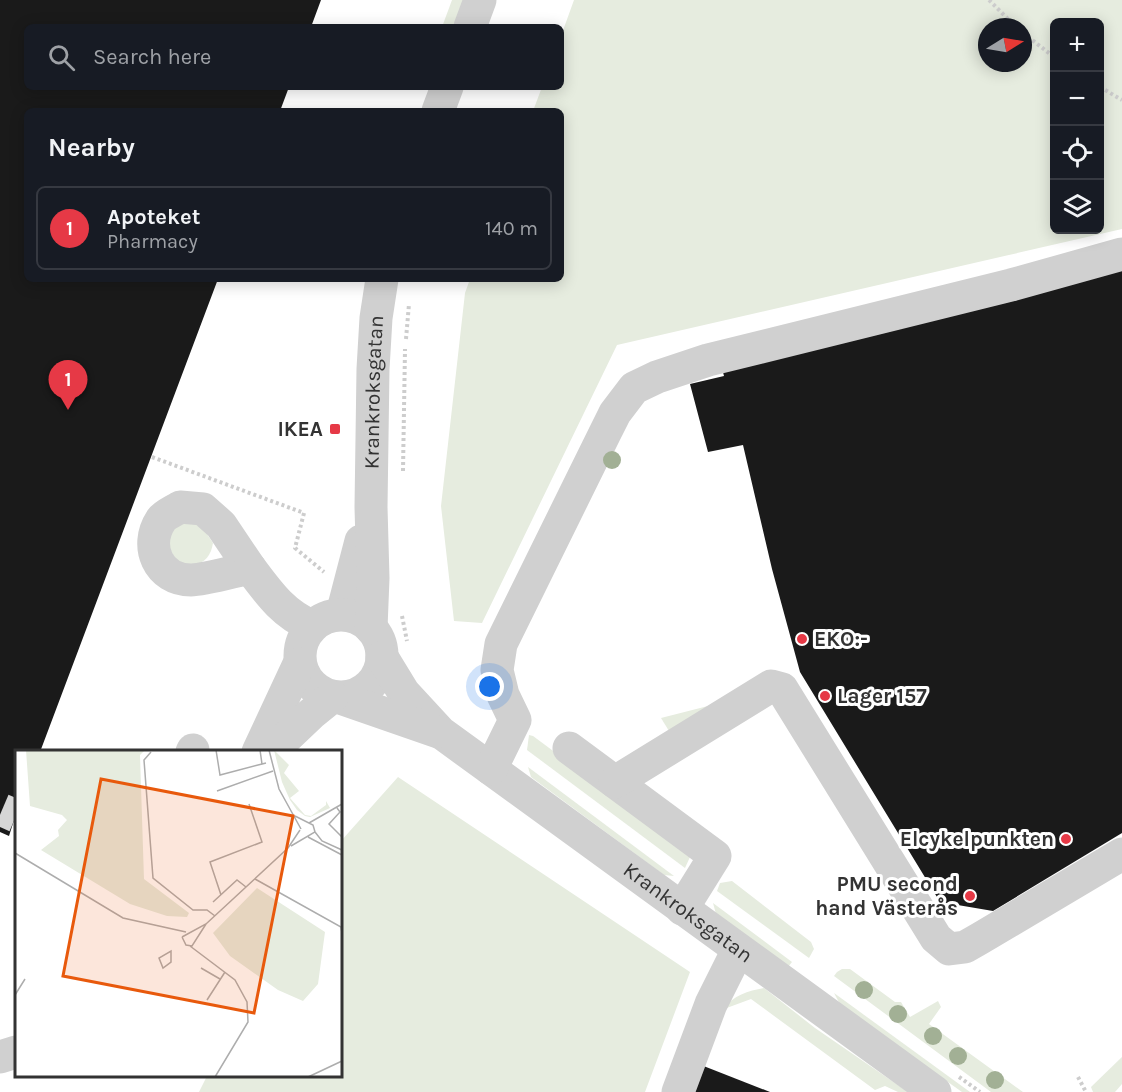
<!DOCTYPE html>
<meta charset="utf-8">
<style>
:root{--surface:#171b24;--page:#242831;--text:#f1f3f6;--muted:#9ea1a6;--line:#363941;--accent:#e63946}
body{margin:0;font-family:Karla,sans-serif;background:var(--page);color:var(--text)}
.controls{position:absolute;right:18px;top:18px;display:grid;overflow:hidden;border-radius:9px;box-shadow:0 3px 15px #0003}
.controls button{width:54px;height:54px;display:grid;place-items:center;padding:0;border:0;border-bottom:2px solid var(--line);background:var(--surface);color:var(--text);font:30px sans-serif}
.compass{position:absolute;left:978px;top:18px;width:54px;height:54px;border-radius:50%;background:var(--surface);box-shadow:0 3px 15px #0003;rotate:79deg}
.you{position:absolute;left:490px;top:687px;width:21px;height:21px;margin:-15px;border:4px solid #fff;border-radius:50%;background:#1a73e8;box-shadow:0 0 0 9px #1a73e833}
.badge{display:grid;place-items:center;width:39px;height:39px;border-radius:50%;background:var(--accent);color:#fff;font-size:20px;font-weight:700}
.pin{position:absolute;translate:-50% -50px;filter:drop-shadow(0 2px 3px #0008)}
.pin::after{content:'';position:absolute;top:32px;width:21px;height:18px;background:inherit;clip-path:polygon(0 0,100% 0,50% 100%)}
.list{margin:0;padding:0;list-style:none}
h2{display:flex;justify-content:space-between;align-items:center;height:78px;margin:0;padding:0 24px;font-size:26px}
h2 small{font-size:20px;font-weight:400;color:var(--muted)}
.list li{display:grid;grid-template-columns:39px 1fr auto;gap:18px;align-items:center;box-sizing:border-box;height:84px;margin:0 12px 12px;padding:0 12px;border:2px solid var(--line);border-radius:9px}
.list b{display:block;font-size:22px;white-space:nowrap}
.list p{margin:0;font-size:20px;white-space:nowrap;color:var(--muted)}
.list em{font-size:20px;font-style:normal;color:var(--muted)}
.icon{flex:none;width:33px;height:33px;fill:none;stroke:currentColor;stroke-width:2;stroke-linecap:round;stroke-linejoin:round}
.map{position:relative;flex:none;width:1122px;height:1092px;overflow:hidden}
.search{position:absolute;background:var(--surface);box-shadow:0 3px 15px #0003;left:24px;top:24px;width:540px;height:66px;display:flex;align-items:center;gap:15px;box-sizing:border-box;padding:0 21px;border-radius:9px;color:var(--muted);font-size:22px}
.panel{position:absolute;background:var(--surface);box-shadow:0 3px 15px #0003;left:24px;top:108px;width:540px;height:174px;border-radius:9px}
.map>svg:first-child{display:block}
.green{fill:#e6ecdf;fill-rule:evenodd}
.building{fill:#1a1a1a}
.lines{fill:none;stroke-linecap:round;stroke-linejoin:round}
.minor-tunnel{stroke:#d6d6d6;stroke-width:33;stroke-dasharray:33 16;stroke-linecap:butt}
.path{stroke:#cdcdcd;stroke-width:4;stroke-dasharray:3 3;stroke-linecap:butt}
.minor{stroke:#d0d0d0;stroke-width:33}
.tree{fill:#a2b095}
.poi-dot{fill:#e63946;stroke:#fff;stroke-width:2}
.labels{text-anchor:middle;stroke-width:6;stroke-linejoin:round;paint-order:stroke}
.street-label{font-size:21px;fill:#333;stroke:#fff}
.poi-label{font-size:21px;font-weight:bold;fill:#333;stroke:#fff;text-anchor:end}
.inset-road{fill:none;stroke:#adadad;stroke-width:1.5}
.view{fill:#e8590c;fill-opacity:0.15;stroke:#e8590c;stroke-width:3}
.inset-edge{fill:none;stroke:#333;stroke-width:3}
</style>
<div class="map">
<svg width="1122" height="1092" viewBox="0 0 1122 1092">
<rect width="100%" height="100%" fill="#fff"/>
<g class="green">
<polygon points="452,0 464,0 454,27 442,27"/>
<path d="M574,0h548v229l-505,116 -135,278 -28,-2 -13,-115 24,-213 5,-14h91v-168h-28l9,-24h19v-51zM1054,22h46v208h-46zM987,27h36v36h-36z"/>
<path d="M197,519l16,24c-2,13 -8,19 -20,23l-16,-4 -11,-20 4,-14z"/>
<polygon points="708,706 669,731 661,718"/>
<polygon points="529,735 533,736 684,848 690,857 685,868 527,750"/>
<polygon points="528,767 674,876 664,875 531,777"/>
<polygon points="398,777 690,972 645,1092 199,1092 207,1076 340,1076 341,841"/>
<polygon points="732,881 811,942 814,949 809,958 717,891 720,883"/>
<polygon points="713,903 792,962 788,967 716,914"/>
<polygon points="842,969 850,969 895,1002 901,1002 910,1017 938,1001 941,1007 929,1024 1023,1092 991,1092 834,976 837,972"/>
<path d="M764,988l51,40 93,64h-10l-13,-6 -10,4 -124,-91 -27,10c9,-14 24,-18 40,-21z"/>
<polygon points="834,993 970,1092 962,1092 841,1006"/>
<polygon points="1122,1057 1122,1084 1115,1092 1093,1092 1091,1087"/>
</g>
<g class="building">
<polygon points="0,0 321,0 311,27 27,27 27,87 289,87 280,111 27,111 27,279 218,279 40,752 16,752 16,814 9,836 0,832"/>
<polygon points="1122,270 1122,833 993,911 940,902 800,672 772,569 743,445 708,452 690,384 724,376 721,365"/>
<polygon points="701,1065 770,1092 691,1092"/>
</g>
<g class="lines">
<polyline class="minor-tunnel" points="2,810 16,816"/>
<g class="path">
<polyline points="989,0 1016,27"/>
<polyline points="1023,33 1054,57"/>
<polyline points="1100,87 1122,100"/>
<polyline points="406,339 409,304"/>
<polyline points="152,457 304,513 295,548 324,572"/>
<polyline points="403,471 405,349"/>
<polyline points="402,616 407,641"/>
<polyline points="959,1077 980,1092"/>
<polyline points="1078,1077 1086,1092"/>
</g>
<g class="minor">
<polyline points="470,27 480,0"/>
<polyline points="438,111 447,87"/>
<path d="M180,507l23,2 18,16 29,43c-15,3 -45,12 -59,12 -33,0 -47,-34 -30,-60 3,-5 13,-9 19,-13z"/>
<path d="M250,568c18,24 33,46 62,58"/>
<polyline points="342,614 361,541"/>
<circle cx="341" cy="656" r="41"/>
<path id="s1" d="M371,628l2,-50 -2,-71 2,-138 3,-51 6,-39"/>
<path id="s2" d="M382,657l22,36 36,39 495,360"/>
<polyline points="340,698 438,732"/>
<polyline points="569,748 715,856 682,909"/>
<polyline points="192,752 193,750"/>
<polyline points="258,752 299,664"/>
<polyline points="271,752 311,714 332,697"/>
<polyline points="491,769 515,720 503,695 497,670 501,644 605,433 615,413 634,388 657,377 708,360 1011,285 1122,254"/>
<polyline points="615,782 771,686 782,689 936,938 949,949 965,947 979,939 1122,854"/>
<polyline points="0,1057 16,1052"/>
<polyline points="678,1092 711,1004 738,950"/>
</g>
</g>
<g class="tree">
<circle cx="612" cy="460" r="9"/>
<circle cx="864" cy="990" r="9"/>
<circle cx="898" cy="1014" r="9"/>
<circle cx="933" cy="1036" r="9"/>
<circle cx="958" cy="1056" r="9"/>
<circle cx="995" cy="1080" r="9"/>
</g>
<g class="poi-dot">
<rect x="329" y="423" width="12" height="12" rx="3"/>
<circle cx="802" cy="639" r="6"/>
<circle cx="825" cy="696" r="6"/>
<circle cx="1066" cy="839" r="6"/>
<circle cx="970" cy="896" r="6"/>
</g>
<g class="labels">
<g class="street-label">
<text dy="7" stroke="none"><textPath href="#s1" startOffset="236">Krankroksgatan</textPath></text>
<text dy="7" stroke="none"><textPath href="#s2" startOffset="402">Krankroksgatan</textPath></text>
</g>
<g class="poi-label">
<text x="323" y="436">IKEA</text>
<text x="814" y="646" text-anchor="start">EKO:-</text>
<text x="837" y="703" text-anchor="start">Lager 157</text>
<text x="1054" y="846">Elcykelpunkten</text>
<text x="958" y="891">PMU second<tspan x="958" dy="24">hand Västerås</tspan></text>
</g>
</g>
<g transform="translate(15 750)">
<rect width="327" height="327" fill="#fff"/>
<path d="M11,0h119l-5,5 4,124 45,34 -2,4 -20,-1 -37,-12 -89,-54 18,-14 -1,-6 9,-10 -5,-5 -32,-9zM259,0l15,15 -5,8 15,18 -9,7 15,17 6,1 15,-11v-4l4,7 -20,9 -5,-1 -8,-6 -7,-10 -8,-18zM242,138l68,44 -7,52 -15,17 -25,-11 -48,-34 -17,-23z" fill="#e6ecdf"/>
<path class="inset-road" d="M137,0h20M201,0l4,25 42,-11M245,0l2,14 4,-1M254,0l10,39 22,40M136,2l-7,8 9,118 40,32h14l8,6M0,6v44M202,41l56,-20M322,58l3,4 -11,12 13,13M294,73l33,-19M300,82l7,9 20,9M293,87l34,18M276,96l24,-14 -2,-7 -18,-9M0,103l108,65 63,14M240,129l86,48 1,6M206,145l-11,-33 52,-20 -13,-38M198,152l24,-22 9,7M167,187l24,-13 82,-76 12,-18M167,187l4,8 6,1 14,-22M175,196l45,34 12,22 1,20 -33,55M156,201v11l-8,6 -4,-10zM186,218l19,11M0,245l10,-16M192,250l18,-28M293,327l34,-16"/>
<path class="view" d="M86,29l192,37 -39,197 -191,-37z"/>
<rect width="327" height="327" class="inset-edge"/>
</g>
</svg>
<div class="controls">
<button>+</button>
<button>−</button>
<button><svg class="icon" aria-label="locate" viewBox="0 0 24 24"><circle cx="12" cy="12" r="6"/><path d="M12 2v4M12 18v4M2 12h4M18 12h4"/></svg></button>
<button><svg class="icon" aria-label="layers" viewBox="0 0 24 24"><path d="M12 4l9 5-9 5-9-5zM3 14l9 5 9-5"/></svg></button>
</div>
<svg class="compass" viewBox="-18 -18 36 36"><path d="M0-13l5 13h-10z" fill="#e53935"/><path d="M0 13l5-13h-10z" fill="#9ea1a6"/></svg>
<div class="you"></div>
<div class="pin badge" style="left:68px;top:410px">1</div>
<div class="search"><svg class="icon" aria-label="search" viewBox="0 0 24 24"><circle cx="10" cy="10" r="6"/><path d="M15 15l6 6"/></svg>Search here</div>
<section class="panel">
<h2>Nearby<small></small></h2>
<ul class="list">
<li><span class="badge">1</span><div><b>Apoteket</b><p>Pharmacy</p></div><em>140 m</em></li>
</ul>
</section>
</div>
